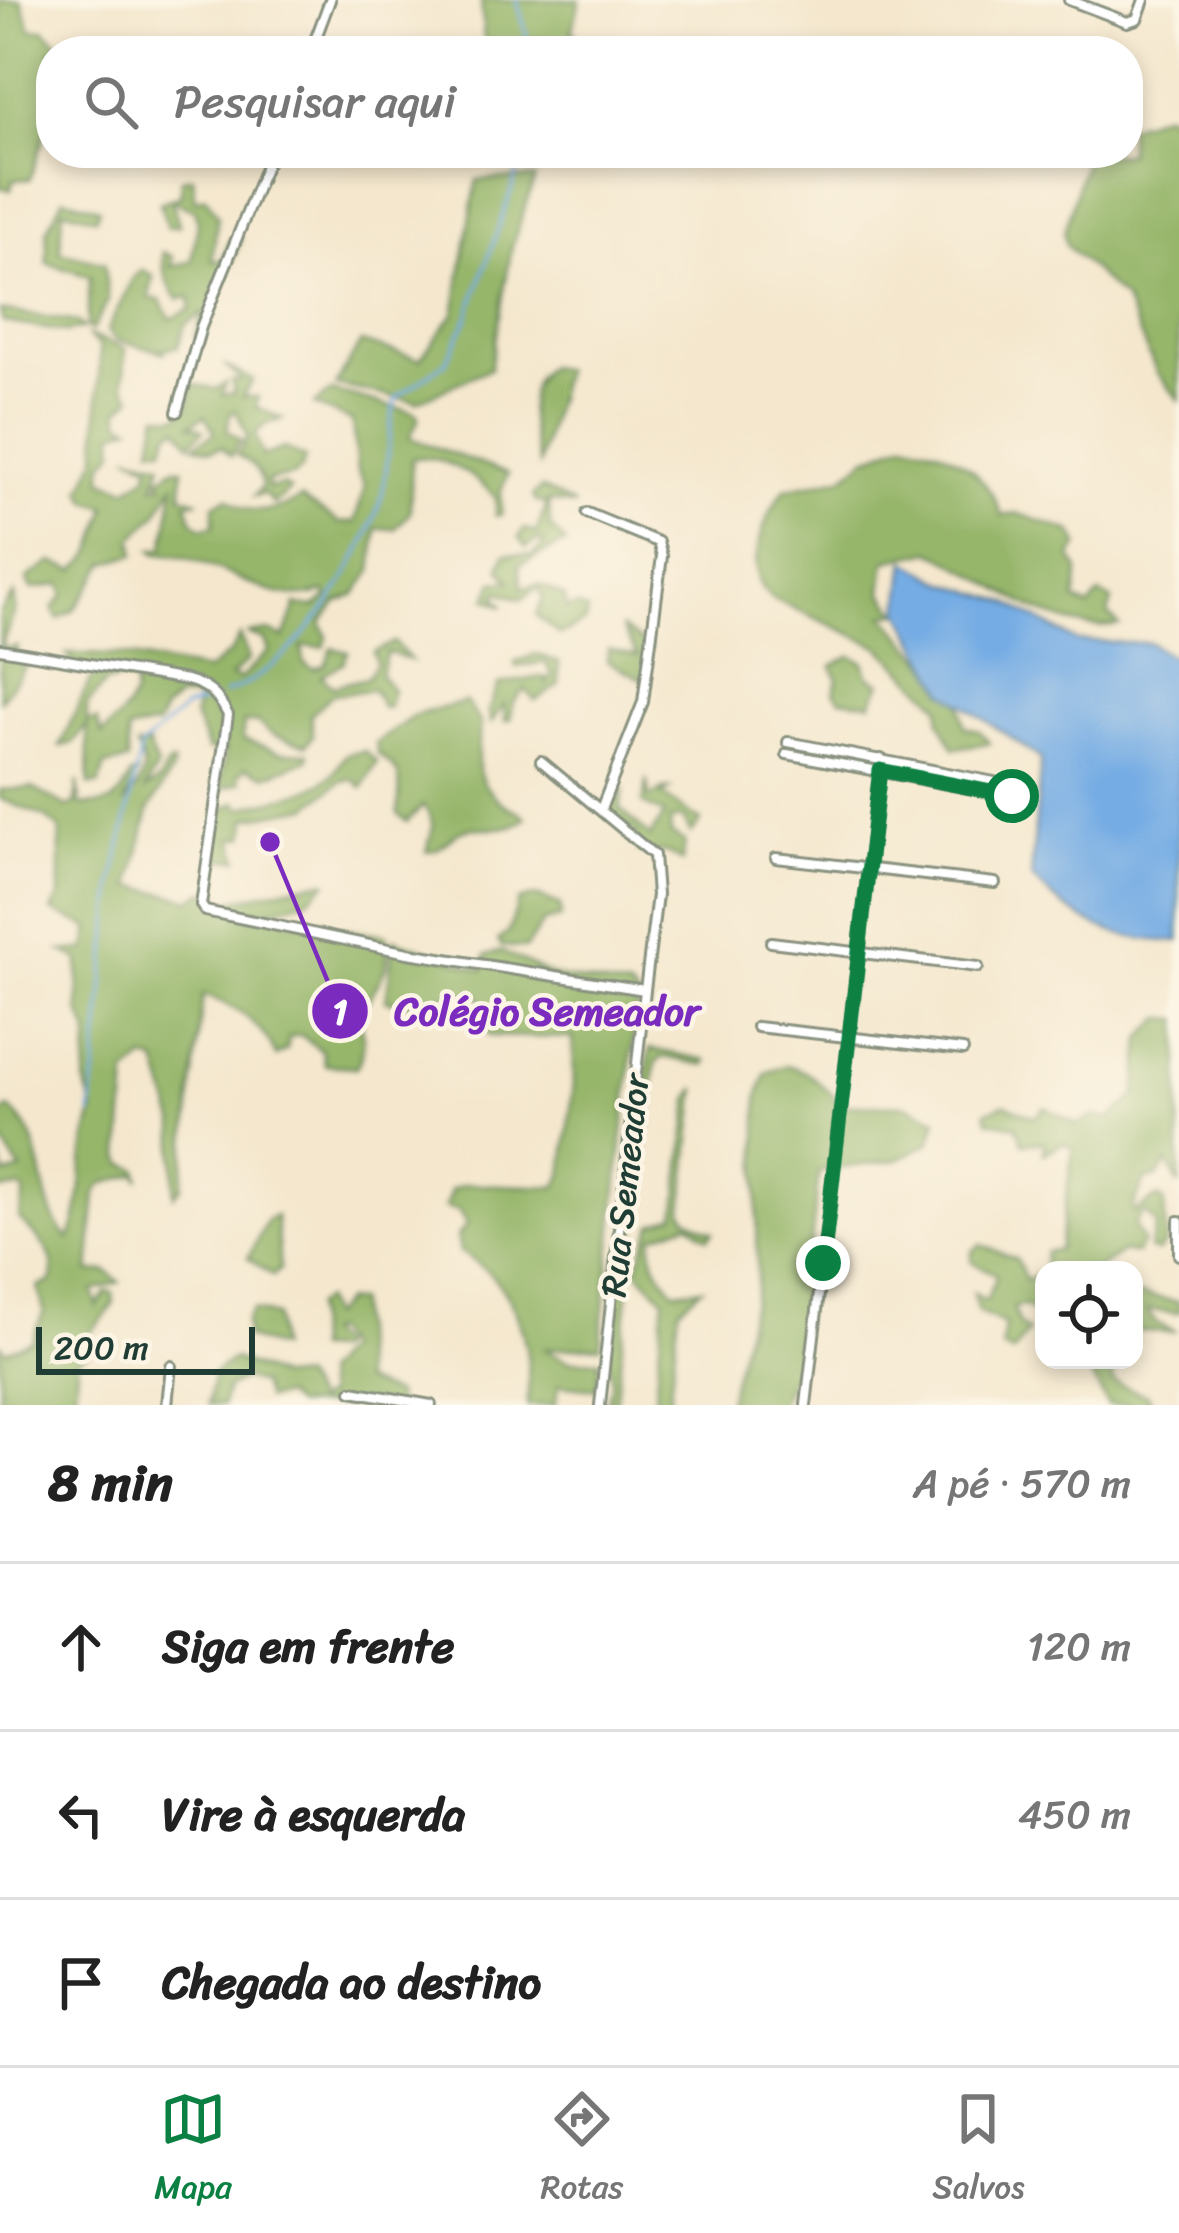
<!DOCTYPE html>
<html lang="pt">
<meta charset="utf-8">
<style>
:root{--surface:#fff;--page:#f6f6f6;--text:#222;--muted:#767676;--line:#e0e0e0;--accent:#0b8043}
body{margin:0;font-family:Sriracha,sans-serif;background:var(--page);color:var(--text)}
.controls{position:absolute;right:36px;bottom:36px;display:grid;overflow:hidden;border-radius:24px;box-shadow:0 6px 18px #0003}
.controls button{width:108px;height:108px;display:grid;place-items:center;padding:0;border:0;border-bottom:3px solid var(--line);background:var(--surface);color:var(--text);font:60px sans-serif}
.scale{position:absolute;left:36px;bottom:30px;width:219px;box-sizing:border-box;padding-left:12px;border:6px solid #1f3d34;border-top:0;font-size:33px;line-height:42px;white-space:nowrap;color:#1f3d34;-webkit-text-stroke:9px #fcf5e5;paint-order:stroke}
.stop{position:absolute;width:36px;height:36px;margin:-27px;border:9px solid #0b8043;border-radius:50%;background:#fff}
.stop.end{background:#0b8043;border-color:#fff;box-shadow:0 3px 12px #0008}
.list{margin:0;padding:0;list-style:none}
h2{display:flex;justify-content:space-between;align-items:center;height:156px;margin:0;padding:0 48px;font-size:51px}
h2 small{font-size:39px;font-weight:400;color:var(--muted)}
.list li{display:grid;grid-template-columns:78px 1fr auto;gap:36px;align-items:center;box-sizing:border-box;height:168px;padding:0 48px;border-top:3px solid var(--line)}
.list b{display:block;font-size:45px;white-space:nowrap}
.list em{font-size:39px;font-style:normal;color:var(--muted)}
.icon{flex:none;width:66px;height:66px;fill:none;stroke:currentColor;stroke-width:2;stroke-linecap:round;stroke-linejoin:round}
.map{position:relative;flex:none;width:1179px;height:1405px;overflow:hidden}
.search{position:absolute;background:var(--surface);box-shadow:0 6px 18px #0003;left:36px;right:36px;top:36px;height:132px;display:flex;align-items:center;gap:30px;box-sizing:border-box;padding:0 42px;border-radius:48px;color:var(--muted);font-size:45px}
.sheet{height:660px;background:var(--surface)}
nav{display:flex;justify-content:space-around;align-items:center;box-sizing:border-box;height:168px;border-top:3px solid var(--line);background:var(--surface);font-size:33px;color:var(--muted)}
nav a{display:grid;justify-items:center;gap:6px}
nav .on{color:var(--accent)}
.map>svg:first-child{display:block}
.forest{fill:#96b66a;stroke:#5a7a4f;stroke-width:3;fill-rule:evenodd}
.water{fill:#75ace4;stroke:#4a748c;stroke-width:3}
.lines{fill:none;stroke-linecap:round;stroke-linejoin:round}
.stream{stroke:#75ace4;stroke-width:3}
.minor-casing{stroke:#8a9280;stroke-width:14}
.minor{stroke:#fff;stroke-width:8}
.route{stroke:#0b8043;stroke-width:15}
.labels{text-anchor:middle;stroke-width:9;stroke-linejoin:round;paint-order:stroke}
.street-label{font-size:36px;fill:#1f3d34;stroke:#fcf5e5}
.leader{fill:none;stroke:#7b2cbf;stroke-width:4.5}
.callout-dot{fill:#7b2cbf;stroke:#fcf5e5;stroke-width:4.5}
.mark-label{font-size:36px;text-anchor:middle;font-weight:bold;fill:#fff}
.callout-label{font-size:39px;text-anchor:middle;font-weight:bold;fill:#7b2cbf;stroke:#fcf5e5;stroke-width:9;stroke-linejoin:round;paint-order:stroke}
</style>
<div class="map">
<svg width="1179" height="1405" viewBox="0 0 1179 1405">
<rect width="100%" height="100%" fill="#fcf5e5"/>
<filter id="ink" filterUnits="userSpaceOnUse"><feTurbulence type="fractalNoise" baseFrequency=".00833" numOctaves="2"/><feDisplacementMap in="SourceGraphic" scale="24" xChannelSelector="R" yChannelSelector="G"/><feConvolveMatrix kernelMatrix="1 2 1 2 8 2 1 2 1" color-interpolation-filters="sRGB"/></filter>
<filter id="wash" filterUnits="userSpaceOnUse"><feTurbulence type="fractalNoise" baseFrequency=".004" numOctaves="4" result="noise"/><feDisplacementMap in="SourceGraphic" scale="48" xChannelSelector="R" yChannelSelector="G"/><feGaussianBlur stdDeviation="2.7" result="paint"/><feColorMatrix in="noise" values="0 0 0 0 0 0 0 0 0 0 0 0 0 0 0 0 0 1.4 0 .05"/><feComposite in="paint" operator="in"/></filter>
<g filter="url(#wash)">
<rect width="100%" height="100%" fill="#f4e7cd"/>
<g class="forest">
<polygon points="0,0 21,0 31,30 44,29 66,51 51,51 51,114 30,179 13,180 11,190 0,187"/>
<polygon points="481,0 580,0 572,31 599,51 485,51"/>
<polygon points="1164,113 1179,119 1179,400 1157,373 1125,301 1066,245 1064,233 1086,156 1128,153 1128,126"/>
<path d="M193,177l2,23 11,-3 12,19 -6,45 10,-1 9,-22 10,1 -37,98h-9l8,-24 -18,12 -7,22 -18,2 6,4 -50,-13 -9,-9 26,-53 10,-8 10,6 -4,22 11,2 11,19 20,-10 -1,-12 -12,2c-11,-14 -16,-29 -15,-47l10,5 -2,10 21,-6 6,-39 -4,-12 -22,-10 7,26 -12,1 -7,-24 21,-8v-16z"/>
<polygon points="535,178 512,246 490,368 417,402 336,385 361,342 420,359 454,314 477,180"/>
<polygon points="64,198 99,208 96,218 63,209 60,252 104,263 108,301 92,330 87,328 90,277 47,263 47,230"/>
<polygon points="0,310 77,322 84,328 66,332 3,322"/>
<path d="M87,335l38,13 -1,36 9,14 -14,12 2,11 10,5 -16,6v19l-12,14v15l24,9 20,-13 3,-11 -22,-10 34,8 -8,23 9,-2 -4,-5 14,-11h10l-1,27 17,6 -12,2 5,17 10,8 12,-2v-22l14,-6c21,19 49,15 73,0l39,25 15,-1 10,-36 -8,-16 -5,-49 -38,-16 17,-14 83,21 5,5 -9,21 98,36 -7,16 1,24 -6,2v-18c-17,-20 -58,-47 -84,-39l-2,54 -15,16 -18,-1 -5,43 -17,24 -19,8 -15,20 6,14 -3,10 -22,-1 2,17 10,6 11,-4 7,-17 16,4 -5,11 -22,13 12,10 34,-8 9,-15 -3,-11 21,-10 16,18 -23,-8 -7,23 12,15 -3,17 -6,1 -10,-18 -40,4 -22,20 2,21 -7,10 -33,-10 -16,-13 -13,1 -2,16 37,13 29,1v6l-42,17 -20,-9 -8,9 3,6 -22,8 7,-39 -18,-1 -14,-34 4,-18h-20l-14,12 -6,15 -30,6v30l-23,5 -6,18 -10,1 -2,-60 -14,18 -13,3 30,-66 16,-8c-17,-4 -30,8 -44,-6l10,-5 -6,-7 55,1 86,16 23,-18 10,-17 9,23 -18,17 9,3 29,-28 -4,-11 -18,-6 22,-3 15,7 12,-33 18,2 14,-10 -4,-5c-60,19 -105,-39 -167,-38l-5,-4 12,-2 11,-65 -20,33 -22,22 3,16 -30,9 -32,47 -16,9 -5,-11 11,-13 -3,-11 -29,5 -5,-10 25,-17 24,8 17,-18 14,-45 -19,-6 -6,-10 15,-34 3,-110zM123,678l11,4c4,22 -18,39 -32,53l-5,-15 -10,2v-17l18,-22z"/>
<path d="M224,365l29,15 -11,17h16l-2,10 27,12 -17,5 -11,10 8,22 21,-8 21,10c-5,24 -21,17 -38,23l1,7 15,-3 7,5 -16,14 -10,-10 -10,2 8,-9c-2,-18 -12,-25 -25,-32l11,-18 -12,-26 -6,2 -3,18 14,9 -10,16 -9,-9 -12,3 -16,-5 21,-12 -10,-17 -14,8 13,6 -14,13 -12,-16 -10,6 -4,14h-12l6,-33 18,3 12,-10 5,-23 22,5 11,-6 -4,12 12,-2 -2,-12 10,-1z"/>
<path d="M548,366l15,4 -24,94c-8,-30 -20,-78 9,-98z"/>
<path d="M905,442c46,5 82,31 97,74l14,-3 56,19 7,13 -8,13 8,12 -4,31 14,6 10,-13 13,6 -4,14 11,11c-66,12 -132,-49 -188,-74l-45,10 -4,30 16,22 -14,2 75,83 6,29 15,4 9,12 -35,5 -14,-27v-15l-60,-59 -109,-49c-31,-25 -6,-82 14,-109l58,-12 23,-19z"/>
<polygon points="542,488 576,506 549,501 550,527 566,543 519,565 522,588 539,584 565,597 567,609 577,606 588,611 586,621 560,635 536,615 543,599 539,587 522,599 499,592 496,597 504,606 487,599 494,582 510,581 500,568 505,554 533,555 544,544 539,539 526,548 519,538 524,529 536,533 547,504 535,501 533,495"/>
<polygon points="14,594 16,609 2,643 5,649 17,647 17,658 26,665 0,701 0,611"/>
<polygon points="621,627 650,648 644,680 607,661 608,649 638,656"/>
<polygon points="536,654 559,662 559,685 535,701 525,689 514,702 510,720 505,721 504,704 491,723 488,711 499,684 541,677 547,678 546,683 553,676 545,662 516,667 515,662"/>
<polygon points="850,656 864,662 868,676 881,683 871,703 840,699 834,692 838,679 832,666"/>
<path d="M466,702l15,21c-3,35 -11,55 21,80 9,7 16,5 24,15 -21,16 -36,7 -59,11 -19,3 -19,22 -41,22 7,-19 11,-29 -3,-46l-16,17 -9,-8c1,-33 9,-39 -20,-60l-2,-11 39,-28z"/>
<path d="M148,745l9,22 -13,24 15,-10 8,-16 6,-2v6l-24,41 -18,76 60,13 14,-8 13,2 4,11c13,-5 92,-24 105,-22l-19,17 -40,12 24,10 94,14c8,31 -10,49 -22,74 -9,18 8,33 -8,58l-31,-2 -3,-14 -21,-16 -12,2 -2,12 -11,7c-13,-31 -40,-51 -73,-61l-21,191 -8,9 1,-73 -18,-60 -12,-3 -18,16 -6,81 3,8 14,5 2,11 -3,-6 -35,10 -6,9 -7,79 17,-1 14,11 -27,9 4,15 10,-14 6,1 1,12 -28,33 2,15 -10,5 -4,47h-74v-61l6,7 26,-11 12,-29 -6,-24 13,-5c9,-29 -16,-46 -32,-63l6,-27 -4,-4 -21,2v-33l5,18 16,-4 -21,-33v-23l9,-7c43,32 24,98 60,131 18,-41 8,-86 25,-127l-9,-31 4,-48 -10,-22v-51l-17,-9 24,-1 4,-22 -38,-17 8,-16v-66l-15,-12 -45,-18v-9l33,-2 34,19 8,-3 3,-23 2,24c30,2 39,-2 51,-30l6,-1 -13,30c16,-20 28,-31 12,-57z"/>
<path d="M365,751l12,11 -15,26 -9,-9 -11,2 -34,26 -61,11 -2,18 -12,2 6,21 -23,1 -1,-23 10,-30 12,-5 3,6c30,-8 65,-12 90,-31 8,-7 9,-16 17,-23z"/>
<path d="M647,779l2,18c6,0 11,-9 21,-8l-8,6 39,26 -10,13 -8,-16 -13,2 1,14 14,8 -3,20 -15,-9 -29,-2 -2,-17 -31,-25 18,-18 -3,18 31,28 13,-23 -21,-10z"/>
<polygon points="536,896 560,905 561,918 543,922 526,948 501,946 498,940 508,933 519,901"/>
<path d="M394,939l89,31 3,-15 15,-4 52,25 76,13 9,8 -38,349 -55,3 24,12 31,-1 -4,29 -37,-4 -4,20h-28c7,-62 -10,-122 -67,-153l-3,-16 10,-11 -7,-14 -15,-4 7,-18 14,-5 90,3 7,-12 11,-91 -1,-46 -83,-2 -10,-13 5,-14 -7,-15 -47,3 -12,10 -33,-7z"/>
<polygon points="1162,1018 1179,1019 1179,1186 1168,1162 1158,1177 1145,1180 1133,1207 1134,1212 1158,1197 1164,1201 1166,1242 1158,1252 1149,1249 1156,1224 1144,1211 1134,1226 1143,1242 1136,1253 1122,1252 1096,1270 1044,1270 1045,1252 1059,1249 1073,1149 1063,1143 1044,1154 1044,1142 1023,1143 1016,1126 988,1121 986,1112 1004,1104 1035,1117 1045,1107 1078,1125 1094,1116 1110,1119 1136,1095 1142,1038"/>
<polygon points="650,1049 707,1060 706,1065 663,1057 656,1062 615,1405 607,1405 612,1380 605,1351 614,1336 614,1284 625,1264 632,1148"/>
<polygon points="787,1065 808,1073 844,1105 906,1105 937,1119 930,1143 896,1160 819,1171 798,1362 779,1405 727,1405 757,1285 758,1097 766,1073"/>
<path d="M697,1088l-14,122 4,8 26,14 -5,6 -19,-15 -36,13c-3,30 6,34 21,55l28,-3 -23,20 -10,95 -15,2 10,-107 -28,-29 17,-45 23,-9 14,-116z"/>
<polygon points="276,1216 280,1269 273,1276 248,1258 268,1219"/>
<polygon points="981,1245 1017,1259 1026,1281 1044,1271 1044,1322 1026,1306 1014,1307 1018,1323 1028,1332 1013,1353 1002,1348 1005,1325 978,1312 973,1293 986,1301 997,1275 972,1262 972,1251"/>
<polygon points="1134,1294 1179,1302 1179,1313 1147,1310 1155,1322 1176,1332 1134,1331"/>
<polygon points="323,1300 330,1316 345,1301 357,1301 362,1382 395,1394 397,1405 294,1405 284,1396 266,1399 261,1384 243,1379 227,1388 222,1405 208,1405 214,1372 234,1359 278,1377 301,1378 315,1401 326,1396 323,1373 344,1349 331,1330 325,1334 338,1346 334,1351 315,1350 314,1306"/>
<polygon points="253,1310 276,1316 278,1348 246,1338 246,1320"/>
<polygon points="1105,1360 1113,1370 1113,1382 1147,1395 1152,1405 1108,1405 1091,1375 1095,1361"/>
</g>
<path class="water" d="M906,561l40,22 61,19 69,39 74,2 29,19v279c-64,1 -104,-19 -148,-64l10,-118 -97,-68 -44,-81z"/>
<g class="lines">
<g class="stream">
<polyline points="517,0 531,51"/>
<path d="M224,694c73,-27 136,-124 157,-196 9,-33 6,-67 15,-100l50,-36 22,-45 56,-164"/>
<polyline points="91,1115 114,880 141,747 184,709 212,699"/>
</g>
</g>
</g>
<g filter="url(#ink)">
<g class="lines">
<g class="minor-casing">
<g id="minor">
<polyline points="1069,0 1127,22 1137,19 1144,0"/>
<polyline points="311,51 330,0"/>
<polyline points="177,412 201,327 271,153"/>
<polyline points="587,513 658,542 662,556 643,702 601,809"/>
<path d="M0,649l187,31c22,6 31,15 41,35l-27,190 4,6 203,42 237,37 -45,415"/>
<polyline points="788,742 1015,786"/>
<polyline points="787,754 1012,796"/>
<polyline points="541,761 654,855 657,895 645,990"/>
<polyline points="776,858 995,883"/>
<polyline points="771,942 978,967"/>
<polyline points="757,1027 963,1050"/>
<polyline points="1179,1221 1179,1255"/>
<polyline points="352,1391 431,1405"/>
<polyline points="167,1405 171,1366"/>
<polyline points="806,1405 881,759"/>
</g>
</g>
<use href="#minor" class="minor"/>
</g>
</g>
<g class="lines" filter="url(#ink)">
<polyline class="route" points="823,1263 880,770 1012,796"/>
</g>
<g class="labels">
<g class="street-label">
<text transform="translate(624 1185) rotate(-84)" y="13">Rua Semeador</text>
</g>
</g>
<path class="leader" d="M270 842L340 1011"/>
<g class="callout-dot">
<circle cx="270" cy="842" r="12"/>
<circle cx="340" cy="1011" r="30"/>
</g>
<g class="mark-label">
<text x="340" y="1024">1</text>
</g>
<g class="callout-label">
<text x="547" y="1025">Colégio Semeador</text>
</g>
</svg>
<div class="controls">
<button><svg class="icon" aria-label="locate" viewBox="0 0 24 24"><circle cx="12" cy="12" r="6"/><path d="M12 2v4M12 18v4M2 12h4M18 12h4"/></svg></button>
</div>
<div class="scale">200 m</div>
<div class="stop" style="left:1012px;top:796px"></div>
<div class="stop end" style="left:823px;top:1263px"></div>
<div class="search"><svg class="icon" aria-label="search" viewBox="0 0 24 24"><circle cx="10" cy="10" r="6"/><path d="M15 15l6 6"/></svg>Pesquisar aqui</div>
</div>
<section class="sheet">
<h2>8 min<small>A pé · 570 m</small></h2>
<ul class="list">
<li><svg class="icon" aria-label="ahead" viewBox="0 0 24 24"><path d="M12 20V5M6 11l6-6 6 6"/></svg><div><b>Siga em frente</b></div><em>120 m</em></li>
<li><svg class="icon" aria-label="left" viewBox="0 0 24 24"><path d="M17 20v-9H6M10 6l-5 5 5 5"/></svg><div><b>Vire à esquerda</b></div><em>450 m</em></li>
<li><svg class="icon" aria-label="arrive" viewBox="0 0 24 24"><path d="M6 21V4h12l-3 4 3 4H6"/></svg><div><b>Chegada ao destino</b></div></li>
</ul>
</section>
<nav>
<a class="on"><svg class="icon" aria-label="map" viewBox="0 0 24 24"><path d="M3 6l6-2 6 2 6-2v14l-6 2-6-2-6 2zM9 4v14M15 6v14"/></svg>Mapa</a>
<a><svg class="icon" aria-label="directions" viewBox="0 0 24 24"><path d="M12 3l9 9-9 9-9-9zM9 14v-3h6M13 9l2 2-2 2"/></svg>Rotas</a>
<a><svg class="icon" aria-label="saved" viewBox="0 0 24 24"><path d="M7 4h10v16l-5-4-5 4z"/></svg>Salvos</a>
</nav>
